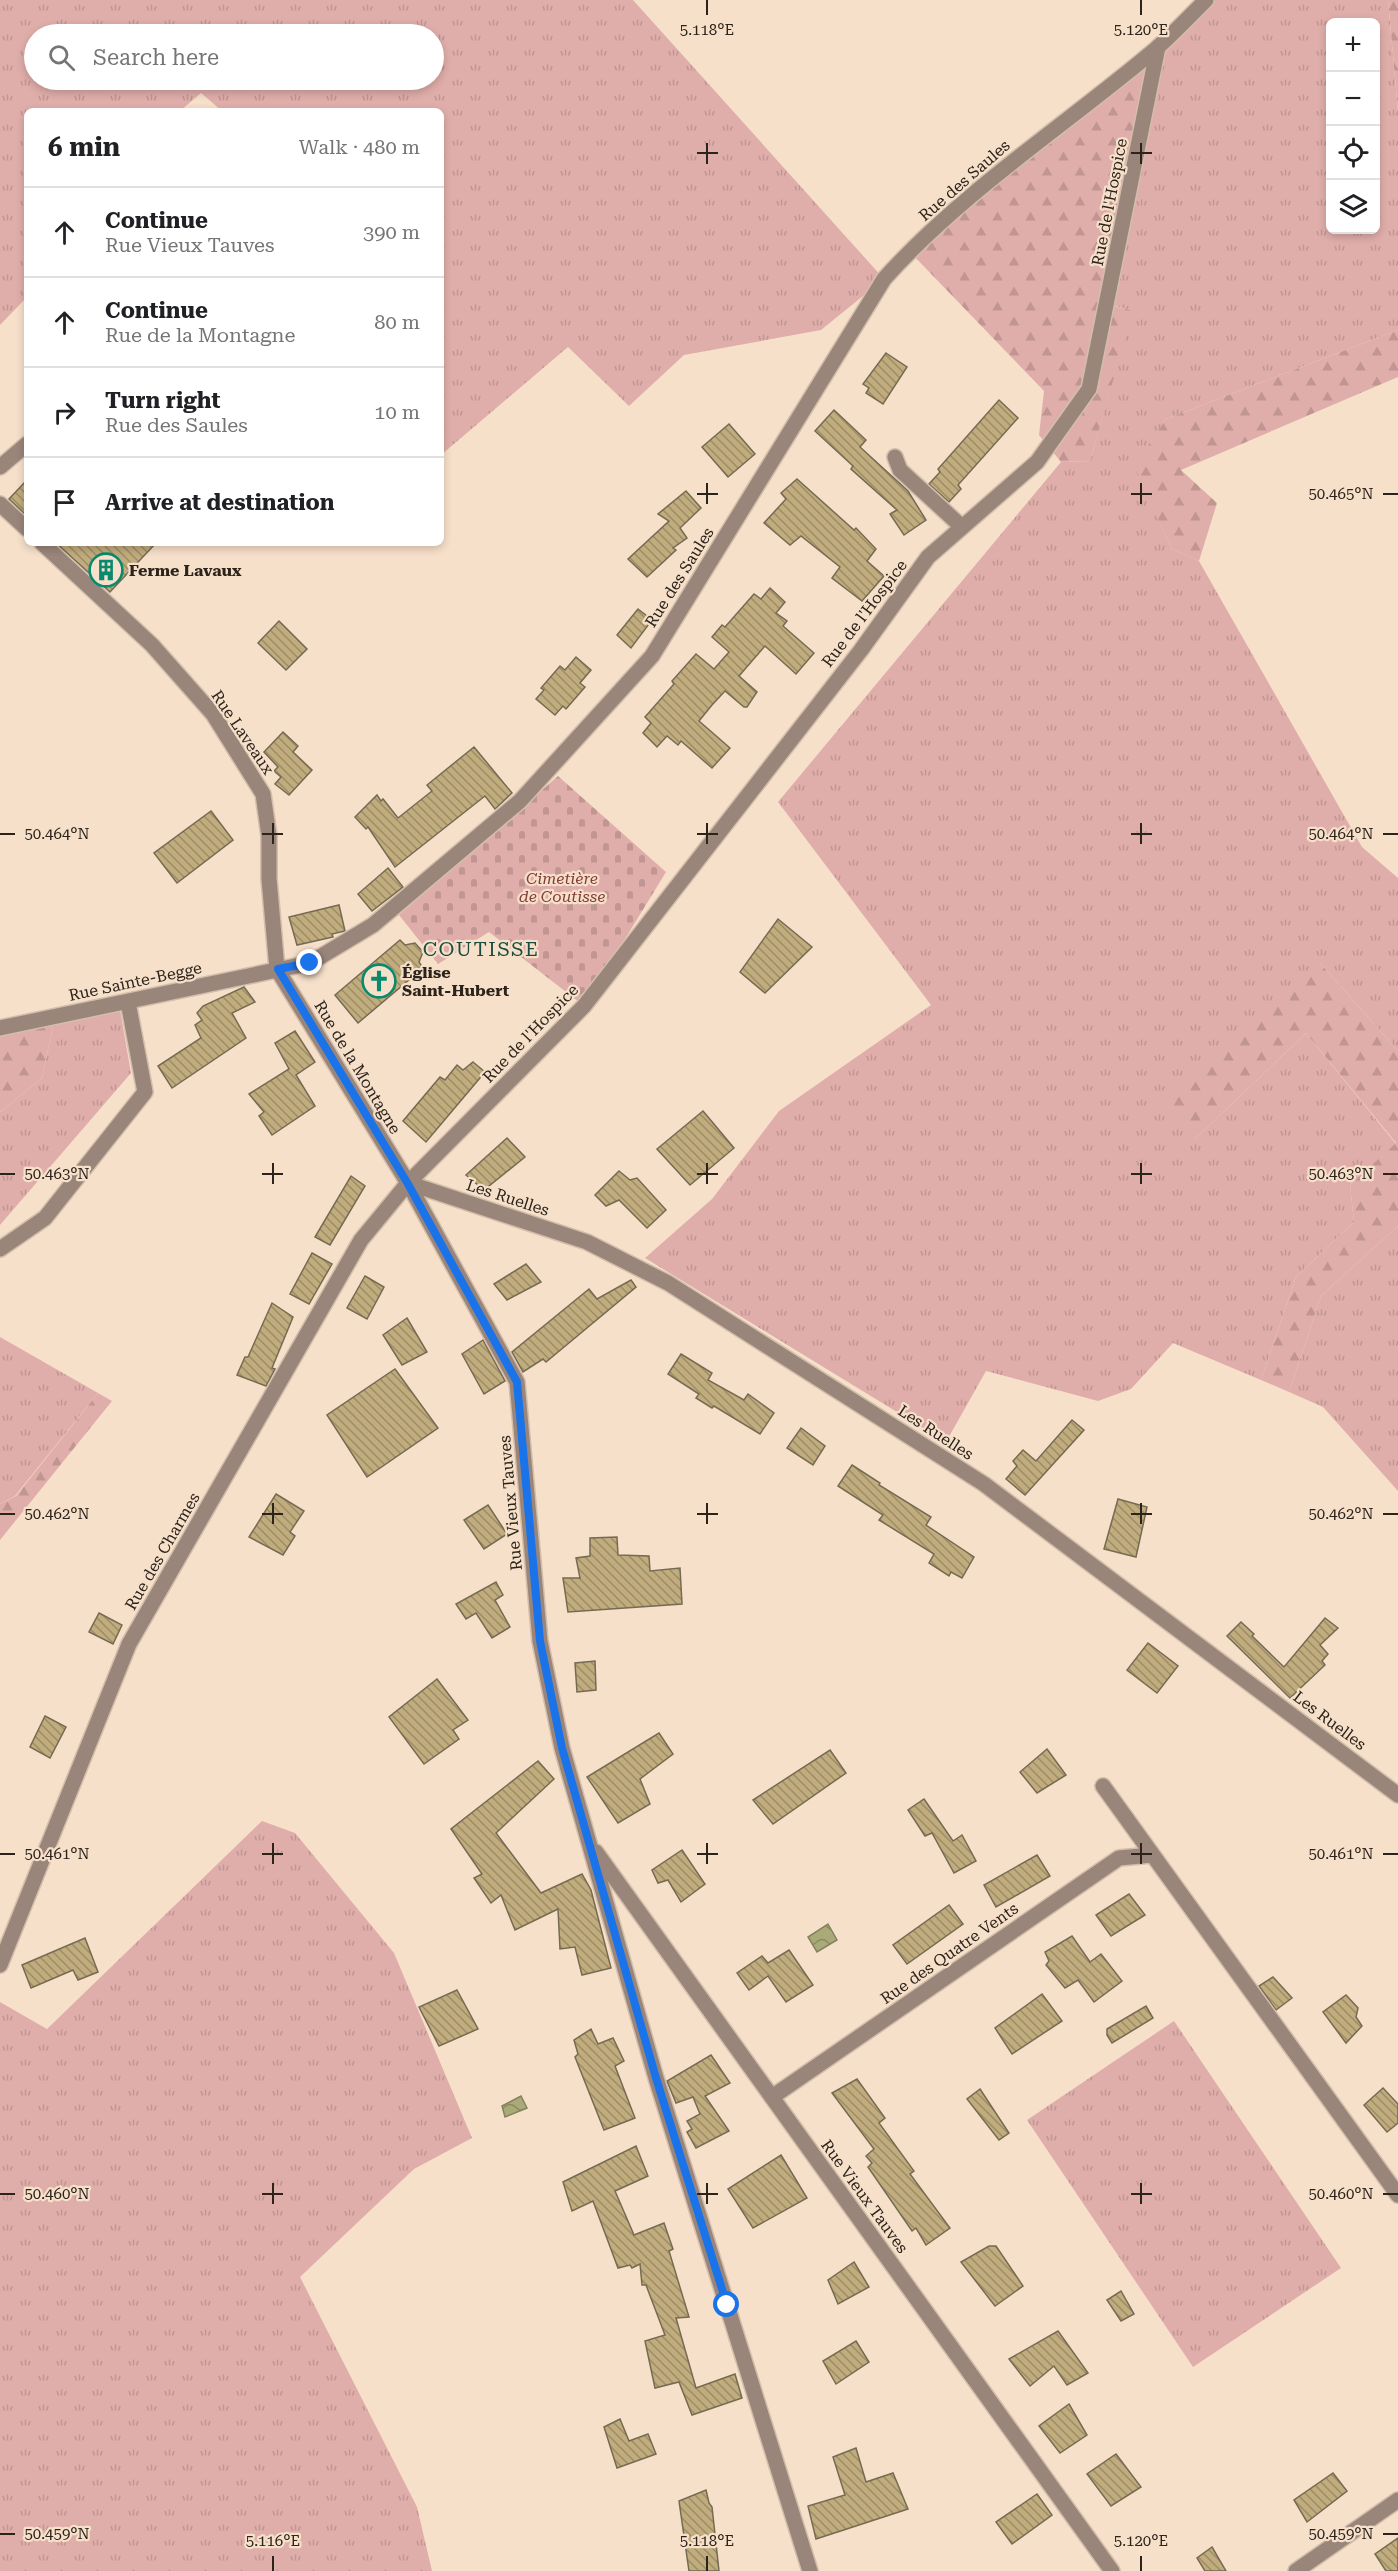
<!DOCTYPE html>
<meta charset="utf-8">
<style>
:root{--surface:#fff;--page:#f2f2f2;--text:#202124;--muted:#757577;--line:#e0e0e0}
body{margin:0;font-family:"Roboto Serif",serif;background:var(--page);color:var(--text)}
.controls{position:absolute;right:18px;top:18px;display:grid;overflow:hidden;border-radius:9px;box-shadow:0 3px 9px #0003}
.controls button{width:54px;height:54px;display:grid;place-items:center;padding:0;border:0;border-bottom:2px solid var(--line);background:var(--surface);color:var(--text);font:30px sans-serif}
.stop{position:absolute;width:18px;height:18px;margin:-14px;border:4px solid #1a73e8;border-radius:50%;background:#fff}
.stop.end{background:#1a73e8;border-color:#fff;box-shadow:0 2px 6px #0008}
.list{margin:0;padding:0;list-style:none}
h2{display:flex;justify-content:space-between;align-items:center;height:78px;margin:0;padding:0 24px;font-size:26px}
h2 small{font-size:20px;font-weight:400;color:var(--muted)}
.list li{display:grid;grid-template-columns:39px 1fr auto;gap:18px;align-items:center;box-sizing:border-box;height:90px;padding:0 24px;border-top:2px solid var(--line)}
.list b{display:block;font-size:22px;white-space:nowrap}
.list p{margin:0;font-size:20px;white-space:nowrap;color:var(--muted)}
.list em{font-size:20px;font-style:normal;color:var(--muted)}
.icon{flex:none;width:33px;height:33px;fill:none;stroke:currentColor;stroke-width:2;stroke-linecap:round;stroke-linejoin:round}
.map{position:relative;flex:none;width:1398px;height:2571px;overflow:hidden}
.search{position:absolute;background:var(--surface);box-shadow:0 3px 9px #0003;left:24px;top:24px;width:420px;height:66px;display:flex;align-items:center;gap:15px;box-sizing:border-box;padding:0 21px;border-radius:33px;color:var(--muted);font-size:22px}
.panel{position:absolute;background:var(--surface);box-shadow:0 3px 9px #0003;left:24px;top:108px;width:420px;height:438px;border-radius:9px}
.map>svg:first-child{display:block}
.grass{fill:url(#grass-tufts);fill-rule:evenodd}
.forest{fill:url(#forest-firs)}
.cemetery{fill:url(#cemetery-stones)}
.water{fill:url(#water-waves);stroke:#84825d;stroke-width:1.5}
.building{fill:url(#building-back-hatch);stroke:#756b52;stroke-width:1.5}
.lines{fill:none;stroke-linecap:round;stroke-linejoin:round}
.minor-casing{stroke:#d2beaa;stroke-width:18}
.minor{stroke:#9a857b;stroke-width:15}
.route{stroke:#1a73e8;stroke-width:8}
.ticks{fill:none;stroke:#2c231b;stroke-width:2}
.labels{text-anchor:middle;stroke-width:4.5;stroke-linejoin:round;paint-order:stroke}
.street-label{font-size:16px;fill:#2c231b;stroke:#f7e0ca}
.poi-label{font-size:16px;font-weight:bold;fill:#2c231b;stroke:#f7e0ca;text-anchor:start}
.park-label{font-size:16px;font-style:italic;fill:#833d3b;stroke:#f7e0ca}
.quarter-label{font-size:20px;letter-spacing:1.5px;fill:#1a4d3f;stroke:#f7e0ca}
.ticks-label{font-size:15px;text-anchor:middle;fill:#2c231b;stroke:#f7e0ca;stroke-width:4.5;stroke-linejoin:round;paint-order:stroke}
</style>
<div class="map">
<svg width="1398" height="2571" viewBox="0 0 1398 2571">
<defs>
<pattern id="grass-tufts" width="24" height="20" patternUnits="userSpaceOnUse" patternTransform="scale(1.5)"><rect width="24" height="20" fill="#e0aeaa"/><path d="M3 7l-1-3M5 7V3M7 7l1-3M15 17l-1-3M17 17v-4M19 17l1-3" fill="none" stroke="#c09592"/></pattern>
<pattern id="forest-firs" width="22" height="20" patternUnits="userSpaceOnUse" patternTransform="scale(1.5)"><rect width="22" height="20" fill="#e0aeaa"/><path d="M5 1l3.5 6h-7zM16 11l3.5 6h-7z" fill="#c09592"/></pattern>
<pattern id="cemetery-stones" width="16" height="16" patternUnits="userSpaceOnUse" patternTransform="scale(1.5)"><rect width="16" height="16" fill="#e0aeaa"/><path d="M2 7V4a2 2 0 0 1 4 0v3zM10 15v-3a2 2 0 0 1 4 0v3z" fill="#c09592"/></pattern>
<pattern id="water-waves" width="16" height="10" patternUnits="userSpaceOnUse" patternTransform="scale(1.5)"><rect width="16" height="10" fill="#aaaa79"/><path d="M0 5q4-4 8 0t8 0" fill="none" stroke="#8b8a62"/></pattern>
<pattern id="building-back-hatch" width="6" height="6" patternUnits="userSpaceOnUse" patternTransform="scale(1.5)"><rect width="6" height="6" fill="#c1ac7d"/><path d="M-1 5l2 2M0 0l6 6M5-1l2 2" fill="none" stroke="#9d8c66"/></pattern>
</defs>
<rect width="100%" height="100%" fill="#f7e0ca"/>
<g class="grass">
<path d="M0,0h633l251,279 -63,51 -137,25 -55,51 -61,-59 -127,108v-344h-219l-21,-18 -21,18h-153v186l-27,28zM34,34h400v46h-400z"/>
<path d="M1206,0h182l10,111v219l-232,89 -31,47 37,83 27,12 163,286 36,31v173l-78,-88 -126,177 112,-107 90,111 -46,41 4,37 -58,55 -35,103 -88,-37 -42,46 -33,12 -112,-30 -40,71 -301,-184 67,-59 67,-88 152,-106 -153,-203 283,-340 29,-1 42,-150 -26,-8 52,-256zM1330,22h46v208h-46z"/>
<polygon points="119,1004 131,1073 0,1225 0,1112 42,1078 55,1017"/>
<polygon points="1398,1226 1398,1491 1323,1407 1289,1392 1321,1296"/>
<polygon points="0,1337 98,1393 15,1496 0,1504"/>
<polygon points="262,1821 295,1833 394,1953 472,2138 414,2169 300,2277 417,2507 432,2571 0,2571 0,2002 47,2029"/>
<polygon points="1174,2021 1341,2268 1193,2367 1027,2120"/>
</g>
<g class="forest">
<polygon points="1388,0 1398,0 1398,111"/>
<polygon points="1147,65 1107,304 1133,311 1090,461 1061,462 1039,435 1044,391 909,251"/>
<polygon points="1398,330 1398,377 1181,470 1217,503 1199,561 1172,549 1134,466 1166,419"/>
<polygon points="1320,963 1398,1051 1398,1226 1321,1296 1289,1392 1261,1380 1296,1277 1354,1222 1350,1185 1396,1143 1306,1033 1194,1140 1166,1106"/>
<polygon points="55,1017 42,1078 0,1112 0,1030"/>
<polygon points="98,1393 112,1401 0,1540 0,1504 16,1496"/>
</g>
<polygon class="cemetery" points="558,776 666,872 584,1006 489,932 438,964 399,915"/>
<g class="water">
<polygon points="828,1924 837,1940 817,1952 808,1937"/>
<polygon points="521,2096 527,2108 505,2117 502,2106"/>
</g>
<g class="building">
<polygon points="886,353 907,367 883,404 866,393 869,388 863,384"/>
<polygon points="999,400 1018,418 958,485 961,489 949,502 929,484 940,472 938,469"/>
<polygon points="834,410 866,440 860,447 908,491 926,520 904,535 890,514 897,510 851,469 853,466 815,431"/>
<polygon points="729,424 755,454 728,477 702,447"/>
<polygon points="797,479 854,530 856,528 876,549 867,561 884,576 862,601 832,578 840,567 801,536 790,545 764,523 786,499 781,493"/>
<polygon points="27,480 27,516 9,499"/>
<polygon points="686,491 701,508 680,528 687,538 673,548 676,550 647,577 628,559 669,521 658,514"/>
<polygon points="56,543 156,543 110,592"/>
<polygon points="770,588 785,602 776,613 787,621 783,626 814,653 796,674 765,646 739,676 757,692 747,707 744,707 725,691 712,705 699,721 730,748 712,768 681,741 678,745 667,736 657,747 643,733 651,723 645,717 674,684 672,681 696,654 714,669 729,652 712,637 722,625 725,627 754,594 761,599"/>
<polygon points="638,609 652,620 631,648 617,635"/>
<polygon points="279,621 307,649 286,670 258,643"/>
<polygon points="576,657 591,670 580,683 585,687 566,709 563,706 555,715 536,699 544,690 541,688 560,666 565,670"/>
<polygon points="283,732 298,746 293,752 312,770 289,795 275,784 281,777 274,771 278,767 264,752"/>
<polygon points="474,747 512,793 495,809 485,796 395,867 368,827 366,829 355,817 377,795 381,801 383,799 398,818 432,791 427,785"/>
<polygon points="211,811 233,840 177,883 154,853"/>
<polygon points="388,868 403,887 372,911 358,894"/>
<polygon points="339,905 345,931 332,934 333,937 297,945 289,917"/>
<polygon points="778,919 812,947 765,993 740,972"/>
<polygon points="400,940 405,945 415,943 423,952 419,962 423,968 358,1023 335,995"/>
<polygon points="244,987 255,1002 232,1013 246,1038 172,1088 158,1066 201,1038 195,1025 202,1020 197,1013 203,1006"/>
<polygon points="295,1031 315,1062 296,1075 315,1106 272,1135 259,1116 264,1112 249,1094 289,1069 275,1043"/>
<polygon points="473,1062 485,1072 426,1142 403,1121 440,1077 445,1080 457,1065 463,1070"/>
<polygon points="703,1111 734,1148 690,1185 657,1149"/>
<polygon points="507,1138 525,1157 484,1190 466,1175"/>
<polygon points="619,1171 630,1180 637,1178 666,1210 647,1228 619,1200 606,1206 595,1195"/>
<polygon points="351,1176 365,1186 330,1245 315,1237"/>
<polygon points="312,1253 332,1264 309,1304 290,1294"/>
<polygon points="526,1264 541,1282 507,1300 494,1284"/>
<polygon points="365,1276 384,1287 367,1319 347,1308"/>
<polygon points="631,1280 636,1287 546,1362 543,1359 523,1372 512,1352 589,1289 597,1299"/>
<polygon points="272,1303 293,1317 272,1368 275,1369 266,1386 237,1375 245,1357 248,1357"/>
<polygon points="407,1318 427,1352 402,1365 383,1335"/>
<polygon points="483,1340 505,1381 484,1394 462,1354"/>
<polygon points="681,1354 712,1373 708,1380 744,1400 748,1394 774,1413 760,1434 714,1406 712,1408 696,1398 699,1394 668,1374"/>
<polygon points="395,1369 438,1428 367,1477 327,1415"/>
<polygon points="1072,1420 1084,1430 1025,1495 1006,1479 1017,1466 1013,1461 1023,1450 1036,1461"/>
<polygon points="801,1428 825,1446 813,1465 787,1448"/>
<polygon points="852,1465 880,1483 879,1485 931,1517 926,1525 974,1557 962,1578 951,1572 949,1576 929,1563 934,1554 879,1520 883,1515 838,1486"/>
<polygon points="276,1494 304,1511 290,1532 295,1536 283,1555 249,1537"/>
<polygon points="1118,1499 1147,1507 1136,1557 1104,1549"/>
<polygon points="488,1505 507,1534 484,1549 464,1520"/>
<polygon points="617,1537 618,1555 649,1556 650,1571 680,1568 682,1604 568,1612 563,1578 580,1578 576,1558 590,1556 590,1538"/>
<polygon points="496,1582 503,1595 495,1600 510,1627 492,1638 476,1613 466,1619 456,1604"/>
<polygon points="99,1613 122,1625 113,1644 89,1632"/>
<polygon points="1325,1618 1338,1628 1320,1645 1328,1654 1322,1661 1325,1665 1290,1698 1227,1636 1241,1622 1254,1634 1252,1636 1284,1667"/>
<polygon points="1148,1643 1178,1666 1157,1693 1127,1670"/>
<polygon points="595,1661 596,1690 577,1692 575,1663"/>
<polygon points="437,1679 468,1720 453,1730 459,1739 424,1764 389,1717"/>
<polygon points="45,1716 66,1727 50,1758 30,1747"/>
<polygon points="659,1733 673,1754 640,1779 650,1804 618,1823 587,1777"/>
<polygon points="1047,1749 1066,1775 1037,1793 1020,1772"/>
<polygon points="830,1750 846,1773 773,1824 753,1800"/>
<polygon points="538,1761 554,1779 496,1833 541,1893 582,1874 591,1890 611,1968 582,1975 575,1947 560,1949 558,1909 515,1930 501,1895 491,1903 474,1878 482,1874 451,1829"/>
<polygon points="924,1799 953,1841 962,1835 976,1861 954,1873 932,1833 925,1836 908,1810"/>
<polygon points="682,1850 705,1884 681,1902 668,1880 658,1883 652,1870"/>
<polygon points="1037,1855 1050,1876 996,1907 984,1885"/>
<polygon points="1129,1894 1145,1915 1111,1936 1096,1915"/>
<polygon points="949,1905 963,1924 907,1964 893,1945"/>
<polygon points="1072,1936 1090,1962 1101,1954 1122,1981 1094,2002 1078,1980 1065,1988 1046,1965 1049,1961 1045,1952"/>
<polygon points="85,1938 98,1972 78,1980 73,1970 31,1988 22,1965"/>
<polygon points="789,1950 813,1985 786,2002 768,1976 749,1990 737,1973 762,1956 768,1963"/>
<polygon points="1273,1977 1292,1998 1276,2010 1259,1986"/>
<polygon points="457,1990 478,2029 439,2046 419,2007"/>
<polygon points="1042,1994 1062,2021 1012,2054 995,2028"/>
<polygon points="1346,1995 1358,2008 1356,2017 1362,2026 1346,2043 1323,2012"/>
<polygon points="1146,2006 1153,2018 1112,2043 1107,2035 1107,2029"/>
<polygon points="591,2029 598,2044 613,2038 624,2061 615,2066 635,2118 604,2130 575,2057 578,2054 574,2040"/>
<polygon points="711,2055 730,2083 705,2096 729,2131 696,2148 687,2132 692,2129 687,2121 700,2114 693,2097 676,2103 667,2081"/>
<polygon points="857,2079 885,2118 879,2123 914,2171 910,2174 950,2228 926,2245 916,2228 912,2231 868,2167 872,2163 866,2156 874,2149 832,2093"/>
<polygon points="1383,2088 1398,2104 1398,2123 1387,2132 1364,2105"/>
<polygon points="980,2089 1009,2133 999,2140 967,2099"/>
<polygon points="636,2146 648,2176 615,2191 634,2235 664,2223 673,2249 669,2251 689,2317 676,2318 696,2388 735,2374 742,2398 692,2415 679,2382 655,2388 645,2341 665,2335 646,2285 642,2285 640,2264 632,2268 630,2265 618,2268 593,2201 572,2211 563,2182"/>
<polygon points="781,2155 807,2198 753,2228 728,2189"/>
<polygon points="989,2246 996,2246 1023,2286 995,2306 961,2262"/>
<polygon points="854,2262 869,2287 838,2304 828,2280"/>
<polygon points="1121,2291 1134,2314 1121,2321 1107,2300"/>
<polygon points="1058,2331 1088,2373 1067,2385 1054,2366 1030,2386 1009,2359"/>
<polygon points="856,2341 869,2362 836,2384 823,2361"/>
<polygon points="1069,2404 1087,2435 1060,2453 1039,2426"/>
<polygon points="620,2419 629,2441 648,2434 656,2454 617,2468 604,2427"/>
<polygon points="856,2448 866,2482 893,2473 908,2509 816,2539 808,2506 845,2495 833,2457"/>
<polygon points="1116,2454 1141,2487 1111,2506 1087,2474"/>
<polygon points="1333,2473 1347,2491 1307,2522 1294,2500"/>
<polygon points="706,2490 709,2503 712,2507 719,2571 689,2571 679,2501"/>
<polygon points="1037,2494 1052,2515 1012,2544 996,2522"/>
<polygon points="1398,2538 1398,2571 1386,2571 1375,2554"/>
<polygon points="1212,2547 1226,2571 1205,2571 1197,2558"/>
</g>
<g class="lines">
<g class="minor-casing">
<g id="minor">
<polyline points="895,457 900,470 962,527"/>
<polyline points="0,467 27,444"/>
<polyline points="0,504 27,529"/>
<polyline points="42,543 152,645 213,714 263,794 269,836 269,879 277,969 408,1183 517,1382 540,1641 562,1748 656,2078 810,2571"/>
<path d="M0,1028l310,-65 63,-38 147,-124 132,-145 232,-377c80,-89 182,-154 273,-231 17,-15 33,-32 49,-48"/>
<polyline points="408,1183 587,1242 668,1283 984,1484 1398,1795"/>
<polyline points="0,1249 45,1218 145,1092 128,1002"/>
<polyline points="1103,1786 1398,2195"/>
<polyline points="596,1852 1112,2571"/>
<polyline points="0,1965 129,1644 361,1240 408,1183 584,1006 861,650 928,557 1037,462 1089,389 1158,47"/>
<polyline points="772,2097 1119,1858 1152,1855"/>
<polyline points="1296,2571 1398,2500"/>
</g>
</g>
<use href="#minor" class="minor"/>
</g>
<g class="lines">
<polyline class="route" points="310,963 278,969 408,1184 517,1382 540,1641 562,1748 656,2078 727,2305"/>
</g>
<path class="ticks" d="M707,0v15M1141,0v15M707,143v21M1141,143v21M697,153h21M1131,153h21M707,483v21M1141,483v21M697,494h21M1131,494h21M1383,494h15M273,823v21M707,823v21M1141,823v21M0,834h15M262,834h21M697,834h21M1131,834h21M1383,834h15M273,1163v21M707,1163v21M1141,1163v21M0,1174h15M262,1174h21M697,1174h21M1131,1174h21M1383,1174h15M273,1503v21M707,1503v21M1141,1503v21M0,1514h15M262,1514h21M697,1514h21M1131,1514h21M1383,1514h15M273,1843v21M707,1843v21M1141,1843v21M0,1854h15M262,1854h21M697,1854h21M1131,1854h21M1383,1854h15M273,2183v21M707,2183v21M1141,2183v21M0,2194h15M262,2194h21M697,2194h21M1131,2194h21M1383,2194h15M0,2534h15M1383,2534h15M273,2556v15M707,2556v15M1141,2556v15"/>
<defs>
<g id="building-ring" transform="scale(1.725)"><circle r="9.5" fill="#f7e0ca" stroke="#088a6e" stroke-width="1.5"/><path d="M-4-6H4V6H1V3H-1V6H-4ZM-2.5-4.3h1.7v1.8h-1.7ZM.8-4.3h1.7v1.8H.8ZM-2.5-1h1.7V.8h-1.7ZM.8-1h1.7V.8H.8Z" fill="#088a6e"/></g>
<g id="church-ring" transform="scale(1.725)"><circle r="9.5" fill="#f7e0ca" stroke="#088a6e" stroke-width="1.5"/><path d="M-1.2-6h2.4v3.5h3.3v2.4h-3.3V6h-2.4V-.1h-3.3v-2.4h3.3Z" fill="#088a6e"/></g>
</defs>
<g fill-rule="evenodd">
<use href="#building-ring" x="106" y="570"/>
<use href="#church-ring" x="379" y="981"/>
</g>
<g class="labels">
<g class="street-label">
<text transform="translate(964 180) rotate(-41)" y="6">Rue des Saules</text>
<text transform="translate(1109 202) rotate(-79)" y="6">Rue de l'Hospice</text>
<text transform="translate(679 577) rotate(-58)" y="6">Rue des Saules</text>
<text transform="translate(864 613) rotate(-53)" y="6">Rue de l'Hospice</text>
<text transform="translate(243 732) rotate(56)" y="6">Rue Laveaux</text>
<text transform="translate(135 981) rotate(-12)" y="6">Rue Sainte-Begge</text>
<text transform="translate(530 1033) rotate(-46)" y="6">Rue de l'Hospice</text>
<text transform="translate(358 1067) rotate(59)" y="6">Rue de la Montagne</text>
<text transform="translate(508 1197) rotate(18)" y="6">Les Ruelles</text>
<text transform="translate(936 1432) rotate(33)" y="6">Les Ruelles</text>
<text transform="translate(510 1503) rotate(-95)" y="6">Rue Vieux Tauves</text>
<text transform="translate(162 1551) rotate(-60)" y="6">Rue des Charmes</text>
<text transform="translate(1330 1720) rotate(37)" y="6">Les Ruelles</text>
<text transform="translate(949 1953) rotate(-35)" y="6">Rue des Quatre Vents</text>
<text transform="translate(865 2196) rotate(54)" y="6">Rue Vieux Tauves</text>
</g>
<g class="poi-label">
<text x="129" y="576">Ferme Lavaux</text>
<text x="402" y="978">Église<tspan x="402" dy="18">Saint-Hubert</tspan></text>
</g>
<g class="park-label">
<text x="562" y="884">Cimetière<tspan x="562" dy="18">de Coutisse</tspan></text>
</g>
<g class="quarter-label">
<text x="481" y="956">COUTISSE</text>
</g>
</g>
<g class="ticks-label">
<text x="707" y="35">5.118°E</text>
<text x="1141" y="35">5.120°E</text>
<text x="1341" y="499">50.465°N</text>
<text x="57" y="839">50.464°N</text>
<text x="1341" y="839">50.464°N</text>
<text x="57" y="1179">50.463°N</text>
<text x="1341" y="1179">50.463°N</text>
<text x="57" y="1519">50.462°N</text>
<text x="1341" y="1519">50.462°N</text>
<text x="57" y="1859">50.461°N</text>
<text x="1341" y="1859">50.461°N</text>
<text x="57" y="2199">50.460°N</text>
<text x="1341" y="2199">50.460°N</text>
<text x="57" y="2539">50.459°N</text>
<text x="1341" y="2539">50.459°N</text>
<text x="273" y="2546">5.116°E</text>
<text x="707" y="2546">5.118°E</text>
<text x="1141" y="2546">5.120°E</text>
</g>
</svg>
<div class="controls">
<button>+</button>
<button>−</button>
<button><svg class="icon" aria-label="locate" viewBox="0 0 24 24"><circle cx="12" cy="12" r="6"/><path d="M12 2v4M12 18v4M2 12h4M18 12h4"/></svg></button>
<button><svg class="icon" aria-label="layers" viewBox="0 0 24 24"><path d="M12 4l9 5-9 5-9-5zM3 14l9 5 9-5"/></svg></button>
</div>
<div class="stop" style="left:727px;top:2305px"></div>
<div class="stop end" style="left:310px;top:963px"></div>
<div class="search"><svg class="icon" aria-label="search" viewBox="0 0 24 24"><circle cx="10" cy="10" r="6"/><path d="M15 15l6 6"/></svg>Search here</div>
<section class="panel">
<h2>6 min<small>Walk · 480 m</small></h2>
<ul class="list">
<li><svg class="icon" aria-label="ahead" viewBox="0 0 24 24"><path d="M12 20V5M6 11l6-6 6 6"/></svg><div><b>Continue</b><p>Rue Vieux Tauves</p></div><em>390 m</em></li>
<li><svg class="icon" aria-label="ahead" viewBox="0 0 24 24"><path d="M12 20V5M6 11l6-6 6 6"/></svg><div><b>Continue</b><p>Rue de la Montagne</p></div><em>80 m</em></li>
<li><svg class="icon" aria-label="right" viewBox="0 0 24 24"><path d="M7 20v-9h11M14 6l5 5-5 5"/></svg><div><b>Turn right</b><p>Rue des Saules</p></div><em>10 m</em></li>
<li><svg class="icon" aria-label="arrive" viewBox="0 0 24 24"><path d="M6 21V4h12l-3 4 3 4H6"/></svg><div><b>Arrive at destination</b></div></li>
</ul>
</section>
</div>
